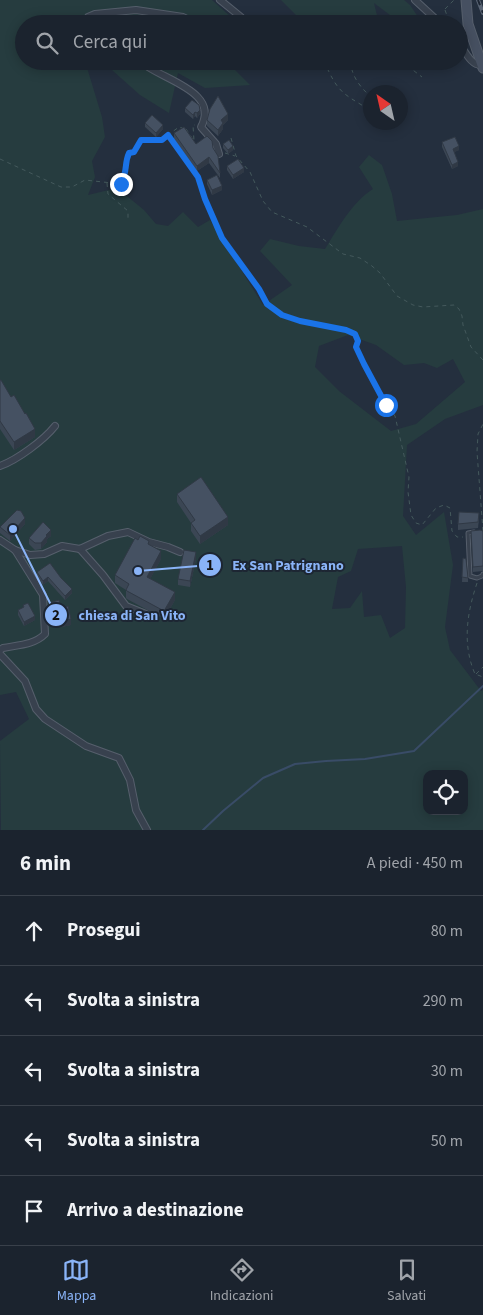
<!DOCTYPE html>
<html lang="it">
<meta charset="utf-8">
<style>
:root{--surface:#1b232e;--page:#282f3a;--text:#f1f3f6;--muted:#a0a4aa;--line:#39404a;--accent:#8ab4f8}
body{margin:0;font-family:"Source Sans 3",sans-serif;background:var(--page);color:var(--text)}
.controls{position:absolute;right:15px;bottom:15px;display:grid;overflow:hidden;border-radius:10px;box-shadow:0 2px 12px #0003}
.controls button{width:45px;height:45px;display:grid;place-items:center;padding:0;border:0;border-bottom:1px solid var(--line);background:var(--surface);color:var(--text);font:25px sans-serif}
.compass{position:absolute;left:363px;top:85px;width:45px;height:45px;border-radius:50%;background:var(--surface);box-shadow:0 2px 12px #0003;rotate:326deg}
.stop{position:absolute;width:15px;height:15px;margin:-11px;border:4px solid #1a73e8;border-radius:50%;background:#fff}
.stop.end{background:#1a73e8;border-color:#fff;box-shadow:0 1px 5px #0008}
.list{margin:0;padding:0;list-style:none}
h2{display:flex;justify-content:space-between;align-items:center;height:65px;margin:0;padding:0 20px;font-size:21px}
h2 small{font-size:16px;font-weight:400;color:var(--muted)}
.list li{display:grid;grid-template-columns:32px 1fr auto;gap:15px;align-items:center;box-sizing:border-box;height:70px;padding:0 20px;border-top:1px solid var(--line)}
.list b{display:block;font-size:19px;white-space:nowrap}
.list em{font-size:16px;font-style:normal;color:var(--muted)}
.icon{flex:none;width:28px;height:28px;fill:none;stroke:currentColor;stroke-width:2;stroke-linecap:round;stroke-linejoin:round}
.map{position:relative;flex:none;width:483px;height:830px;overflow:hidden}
.search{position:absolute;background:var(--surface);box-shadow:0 2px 12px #0003;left:15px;right:15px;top:15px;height:55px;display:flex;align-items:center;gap:12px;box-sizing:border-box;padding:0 18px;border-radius:28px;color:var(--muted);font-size:19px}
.sheet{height:415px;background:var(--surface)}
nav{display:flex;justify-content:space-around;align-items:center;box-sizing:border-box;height:70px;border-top:1px solid var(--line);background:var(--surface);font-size:14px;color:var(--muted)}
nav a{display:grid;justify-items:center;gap:2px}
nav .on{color:var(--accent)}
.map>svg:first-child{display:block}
.green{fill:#263c3f;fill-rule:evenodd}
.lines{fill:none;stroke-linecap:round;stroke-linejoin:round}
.stream{stroke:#394c67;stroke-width:2}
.lane-casing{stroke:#565f6c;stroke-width:5}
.street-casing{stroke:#565f6c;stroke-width:8}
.secondary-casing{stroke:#565f6c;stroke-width:11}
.path{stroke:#44595c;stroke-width:1;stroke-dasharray:4 4;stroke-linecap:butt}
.lane{stroke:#38414e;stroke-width:3}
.street{stroke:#38414e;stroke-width:6}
.secondary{stroke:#465061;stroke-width:9}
.rail-casing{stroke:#5a6575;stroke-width:4}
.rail{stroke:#1d2633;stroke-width:2;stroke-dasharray:5.5;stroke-linecap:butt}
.wall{fill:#3b4654}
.shaded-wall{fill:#303945}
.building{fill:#455162;stroke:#303945}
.route{stroke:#1a73e8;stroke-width:6}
.leader{fill:none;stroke:#8ab4f8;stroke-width:2}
.callout-dot{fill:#8ab4f8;stroke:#1d2633;stroke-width:2}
.mark-label{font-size:15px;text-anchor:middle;font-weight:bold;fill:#111}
.callout-label{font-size:14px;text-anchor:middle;font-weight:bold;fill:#8ab4f8;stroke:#1d2633;stroke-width:4;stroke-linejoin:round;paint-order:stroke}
</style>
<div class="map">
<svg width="483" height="830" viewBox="0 0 483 830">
<rect width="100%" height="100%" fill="#242f3e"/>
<g class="green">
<path d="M0,0h212l19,17 -4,7h-203v37h61l17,56 3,20 -13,24 3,16 -7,18 29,-7 27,22 12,14 12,2 15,-14 15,15 12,-7 53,85 29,-20 -32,-34 10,-12 29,7 26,3c12,-20 28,-48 48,-60l-14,-22 10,-12 13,10 10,29 5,27 60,-6 26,-6v196l-38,14 -38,26 -4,71 13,19 28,-23 9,53 -8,62 5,23 31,41 2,-1v140h-482l-1,-89 29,-22 -13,-27 -16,3zM348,335l28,10 28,20 20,-2 13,5 16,-9 12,23 -49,42 -25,7 -52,-40 -24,-24 4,-21zM402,546l4,41 -1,41 -15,10 -9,-23 -17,2 -2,-26 -12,17 -18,1 6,-32 13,-6 7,-22zM427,774h37v37h-37z"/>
<polygon points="281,0 404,0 410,5 420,20 390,15 374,3 379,24 305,24"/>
<polygon points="85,61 226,61 250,85 205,88 178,73 169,113 140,95 112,70"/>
</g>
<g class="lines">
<polyline class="stream" points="203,830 223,811 263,778 295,764 326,761 365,759 414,751 483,686"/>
<g class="lane-casing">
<polyline id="lane" points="474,532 468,533 470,576 477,578 482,576 483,574"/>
</g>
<g class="street-casing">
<g id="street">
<polyline points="220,0 241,17 247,24"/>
<polyline points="415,0 441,24"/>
<polyline points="87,24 86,20 88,17 95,14 136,10 183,17 197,24"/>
<path d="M459,43c6,8 12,23 23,22"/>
<path d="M140,61c18,18 81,29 61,66l15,17 3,10"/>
<path d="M0,466c17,-6 44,-26 55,-40"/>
<path d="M0,540l15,10 28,45 2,39c-11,11 -27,11 -42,14l-3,2"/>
<polyline points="80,549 108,536 128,532 149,542 168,547 180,552"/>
<polyline points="80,549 103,575 126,606 146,614"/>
<polyline points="15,550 30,555 44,554 62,546 80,549"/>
<polyline points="0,654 25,681 36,709 45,719 86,746 119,758 130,780 136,810 147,830"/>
</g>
</g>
<g class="secondary-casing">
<polyline id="secondary" points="466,0 468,24 483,68"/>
</g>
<g class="path">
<polyline points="445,9 454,0"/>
<polyline points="445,10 450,24"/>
<polyline points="284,24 284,19 288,16 300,24"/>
<polyline points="345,24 345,20 349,19 353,24"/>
<polyline points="459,33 463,36"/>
<path d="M324,61c14,32 18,32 46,49"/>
<path d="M350,61c2,15 9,25 20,35"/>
<polyline points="401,61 422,77"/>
<polyline points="186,129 194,141 193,125 195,125"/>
<polyline points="168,135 199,177 205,199 222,238 259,289 267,304 282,315 300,321 346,330 355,334 359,341 356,347 374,384 395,416 409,477 408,492 411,515 416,523 422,525 436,508 444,505 450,508 452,531 457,537 463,537"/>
<polyline points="231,138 236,156 250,172 263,201 272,212 307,227 343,254 360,258 372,266 380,273 397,296 413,305 423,307 454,305 459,309 462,316 463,325 471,347 483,360"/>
<polyline points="225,153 235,156"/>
<path d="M0,159l61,28h11l13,-7 36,4c7,-14 3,-20 8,-31l5,-1 7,-12h20l18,-13 3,1"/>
<polyline points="107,183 108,194 128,211 128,218"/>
<polyline points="483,531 477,452 478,434 483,424"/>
<path d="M477,583c-10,30 -15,61 -2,91l8,3"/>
<polyline points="476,674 483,667"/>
</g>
<use href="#lane" class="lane"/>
<use href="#street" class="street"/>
<use href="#secondary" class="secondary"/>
<g class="rail-casing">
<polyline id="rail" points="478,0 483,13"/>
</g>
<use href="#rail" class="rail"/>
</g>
<g class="wall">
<polygon points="185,108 200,114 197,118 195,116 193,119 185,112"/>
<polygon points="207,120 228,120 223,125 223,129 218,136 207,126"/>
<polygon points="145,123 163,129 156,137 145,127"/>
<polygon points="174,133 196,144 213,148 220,173 220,178 209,163 197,171 174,139"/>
<polygon points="442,142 459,150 454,152 458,166 452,169 442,147"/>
<polygon points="223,144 233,150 228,154 223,148"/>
<polygon points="227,166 244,172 233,179 227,170"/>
<polygon points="207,180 222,190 212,195 207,184"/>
<polygon points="0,380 35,437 14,450 0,429"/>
<polygon points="177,494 228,525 200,544 191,531 191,523 177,502"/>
<polygon points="479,519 478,528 458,530 458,524"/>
<polygon points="25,524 10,541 0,533 0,527"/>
<polygon points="471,531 483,531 483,571 473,572"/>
<polygon points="51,536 47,539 47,542 41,549 35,550 29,544 29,538"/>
<polygon points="138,540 149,544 161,559 150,579 175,600 164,619 127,599 126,598 126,590 115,583 115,575"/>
<polygon points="463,558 468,578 468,582 462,582"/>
<polygon points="196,559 190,587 178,585 178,579"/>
<polygon points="37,572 61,578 72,593 65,600 48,581 43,585 37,576"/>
<polygon points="49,603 61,608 71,625 62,627 61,622 57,623 56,619 49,621"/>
<polygon points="23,605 35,620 24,626 18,615 18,610 23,608"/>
</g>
<g class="shaded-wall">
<polygon points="200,110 200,114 197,118 197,113"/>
<polygon points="195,112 195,116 193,119 193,115"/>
<polygon points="228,114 228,120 223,125 223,129 218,136 218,130 221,120"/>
<polygon points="163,125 163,129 156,137 156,133"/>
<polygon points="233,146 233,150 228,154 228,150"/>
<polygon points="459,146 459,150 453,153 453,149"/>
<polygon points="209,157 209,163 197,171 197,166"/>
<polygon points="458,162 458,166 452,169 452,165"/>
<polygon points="244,168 244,172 233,179 233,175"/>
<polygon points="222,186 222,190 212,195 212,190"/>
<polygon points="35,429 35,437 14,450 14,442"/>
<polygon points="228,517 228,525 200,544 200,536"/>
<polygon points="25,518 25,524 10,541 10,535"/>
<polygon points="51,530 51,536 47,539 47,542 41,549 41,543 46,535"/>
<polygon points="161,551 161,559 147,585 147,577"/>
<polygon points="196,552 196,559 190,587 190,581"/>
<polygon points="48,577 48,581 43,585 43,581"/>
<polygon points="72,589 72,593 65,600 65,596"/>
<polygon points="175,592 175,600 164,619 164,611"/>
<polygon points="56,613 56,619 49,621 49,615"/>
<polygon points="35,616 35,620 24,626 24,622"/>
<polygon points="61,616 61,622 57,623 57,617"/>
<polygon points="71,619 71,625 62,627 62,621"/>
</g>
<g class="building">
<polygon points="218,96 228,114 221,120 223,123 218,130 207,120 210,109"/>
<polygon points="192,100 199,105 200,110 197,113 195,112 193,115 185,108"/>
<polygon points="152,115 163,125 156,133 145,123"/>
<polygon points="184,127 196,144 207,136 212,141 213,148 218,156 220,173 209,157 197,166 174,133"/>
<polygon points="455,137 459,146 453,149 458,162 452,165 442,142"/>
<polygon points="229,140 233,146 228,150 223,144"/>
<polygon points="238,159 244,168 233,175 227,166"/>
<polygon points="217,175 222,186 212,190 207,180"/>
<polygon points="0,380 1,380 11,397 14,395 25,414 26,413 35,429 14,442 0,421"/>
<polygon points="201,477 228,517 200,536 191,523 195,520 177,494"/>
<polygon points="17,510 21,511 25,518 10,535 0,527"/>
<polygon points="459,512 479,513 478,522 458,524"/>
<polygon points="43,522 51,530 46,535 47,536 41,543 35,543 29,538"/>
<polygon points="480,530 483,531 483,566 473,567 471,531"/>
<polygon points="140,536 149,541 148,544 161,551 147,577 175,592 164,611 127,591 126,590 129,584 115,575 135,538 138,540"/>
<polygon points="184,550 196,552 190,581 178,579"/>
<polygon points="463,558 466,559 468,578 462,577"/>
<polygon points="50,563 61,578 72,589 65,596 48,577 43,581 37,572"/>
<polygon points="59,600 61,608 68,606 71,619 62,621 61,616 57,617 56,613 49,615 49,603"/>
<polygon points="28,603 35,616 24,622 18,610 24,607 23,605"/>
</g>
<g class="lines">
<path class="route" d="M121,184c7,-14 3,-20 8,-31l5,-1 7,-12h21l6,-5 30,42 7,22 17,39 37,51 8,15 15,11 18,6 46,9 9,4 3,7 -2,6 8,17 22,41"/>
</g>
<path class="leader" d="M138 571L210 565M13 529L56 615"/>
<g class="callout-dot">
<circle cx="138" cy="571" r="5"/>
<circle cx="13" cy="529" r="5"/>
<circle cx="210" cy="565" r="12"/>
<circle cx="56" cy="615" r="12"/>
</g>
<g class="mark-label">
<text x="210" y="570">1</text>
<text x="56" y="620">2</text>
</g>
<g class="callout-label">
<text x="288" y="570">Ex San Patrignano</text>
<text x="132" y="620">chiesa di San Vito</text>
</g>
</svg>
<div class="controls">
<button><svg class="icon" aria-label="locate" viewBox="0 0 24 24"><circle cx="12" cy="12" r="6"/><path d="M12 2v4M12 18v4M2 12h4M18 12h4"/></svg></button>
</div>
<svg class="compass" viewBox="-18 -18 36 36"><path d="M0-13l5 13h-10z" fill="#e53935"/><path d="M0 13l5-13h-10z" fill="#a0a4aa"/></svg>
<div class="stop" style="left:386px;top:405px"></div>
<div class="stop end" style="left:121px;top:184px"></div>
<div class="search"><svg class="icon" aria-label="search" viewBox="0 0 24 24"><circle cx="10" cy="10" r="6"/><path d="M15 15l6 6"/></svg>Cerca qui</div>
</div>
<section class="sheet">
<h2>6 min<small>A piedi · 450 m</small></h2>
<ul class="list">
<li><svg class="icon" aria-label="ahead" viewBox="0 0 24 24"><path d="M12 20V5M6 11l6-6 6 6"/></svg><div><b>Prosegui</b></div><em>80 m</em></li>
<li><svg class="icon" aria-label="left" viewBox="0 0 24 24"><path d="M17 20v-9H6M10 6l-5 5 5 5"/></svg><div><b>Svolta a sinistra</b></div><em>290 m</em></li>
<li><svg class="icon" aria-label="left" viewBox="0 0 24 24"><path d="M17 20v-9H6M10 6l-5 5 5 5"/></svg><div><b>Svolta a sinistra</b></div><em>30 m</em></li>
<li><svg class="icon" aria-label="left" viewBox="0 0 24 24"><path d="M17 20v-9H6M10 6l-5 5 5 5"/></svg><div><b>Svolta a sinistra</b></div><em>50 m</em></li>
<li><svg class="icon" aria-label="arrive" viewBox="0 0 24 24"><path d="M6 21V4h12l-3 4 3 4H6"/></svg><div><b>Arrivo a destinazione</b></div></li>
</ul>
</section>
<nav>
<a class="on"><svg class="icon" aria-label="map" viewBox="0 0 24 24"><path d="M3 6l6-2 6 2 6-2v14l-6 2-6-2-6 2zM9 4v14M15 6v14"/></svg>Mappa</a>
<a><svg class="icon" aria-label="directions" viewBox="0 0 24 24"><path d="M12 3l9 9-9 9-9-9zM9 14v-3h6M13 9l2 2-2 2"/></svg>Indicazioni</a>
<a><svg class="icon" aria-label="saved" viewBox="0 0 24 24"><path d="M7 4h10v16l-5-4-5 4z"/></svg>Salvati</a>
</nav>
